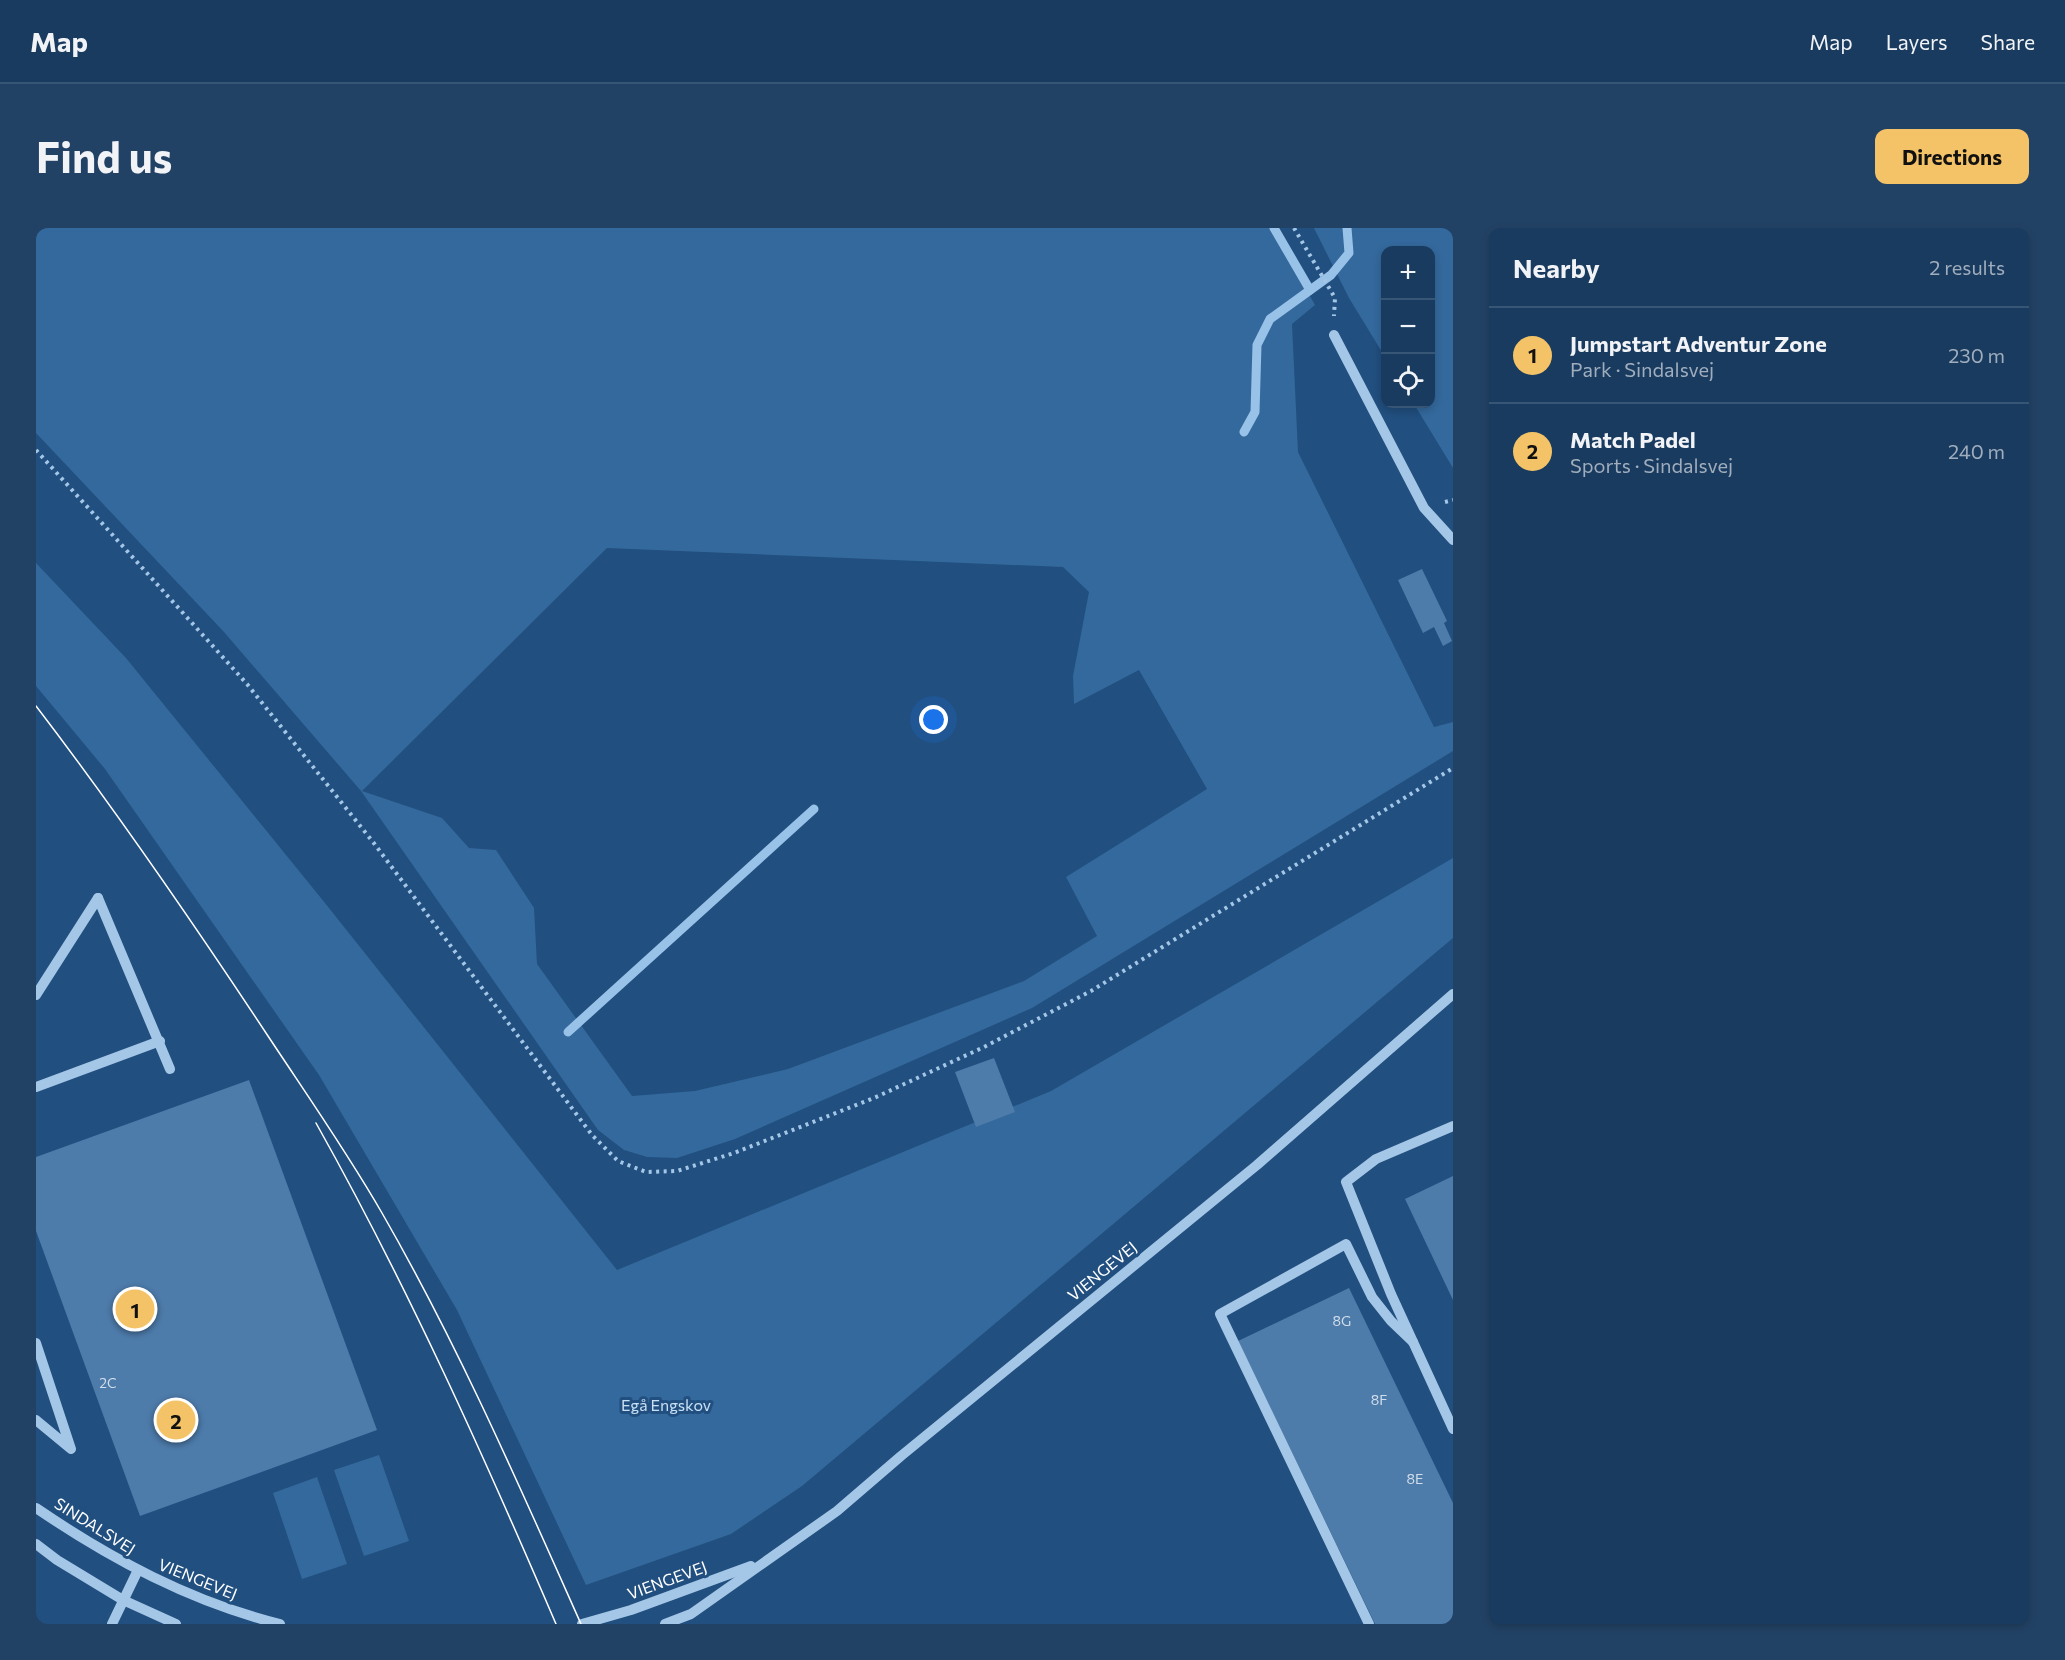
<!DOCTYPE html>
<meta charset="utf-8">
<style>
:root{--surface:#193b5f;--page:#224265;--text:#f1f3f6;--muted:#9fadbd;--line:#375574;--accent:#f4c367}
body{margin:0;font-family:Commissioner,sans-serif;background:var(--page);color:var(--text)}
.controls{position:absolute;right:18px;top:18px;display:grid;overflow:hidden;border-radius:12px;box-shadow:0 3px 9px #0003}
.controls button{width:54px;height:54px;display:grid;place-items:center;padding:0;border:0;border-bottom:2px solid var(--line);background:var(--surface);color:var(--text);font:30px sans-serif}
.you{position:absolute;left:898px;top:492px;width:21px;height:21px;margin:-15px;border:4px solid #fff;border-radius:50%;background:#1a73e8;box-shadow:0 0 0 9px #1a73e833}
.badge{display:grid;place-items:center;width:39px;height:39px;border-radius:50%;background:var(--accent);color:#111;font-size:20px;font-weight:700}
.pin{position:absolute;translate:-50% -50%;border:3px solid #fff;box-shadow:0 2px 6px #0006}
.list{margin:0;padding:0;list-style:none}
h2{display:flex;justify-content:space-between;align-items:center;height:78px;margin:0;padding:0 24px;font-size:26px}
h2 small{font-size:20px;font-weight:400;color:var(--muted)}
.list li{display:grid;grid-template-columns:39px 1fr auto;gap:18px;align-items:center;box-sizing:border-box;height:96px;padding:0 24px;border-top:2px solid var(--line)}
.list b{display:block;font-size:22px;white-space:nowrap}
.list p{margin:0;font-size:20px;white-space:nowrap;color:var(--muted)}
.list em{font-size:20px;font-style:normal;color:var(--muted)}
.icon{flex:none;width:33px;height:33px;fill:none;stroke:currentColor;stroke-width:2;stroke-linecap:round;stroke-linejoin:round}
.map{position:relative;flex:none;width:1417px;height:1396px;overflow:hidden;border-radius:12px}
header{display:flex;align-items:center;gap:36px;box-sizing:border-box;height:84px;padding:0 30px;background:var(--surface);border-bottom:2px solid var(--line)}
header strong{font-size:28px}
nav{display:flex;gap:33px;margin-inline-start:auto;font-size:21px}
.intro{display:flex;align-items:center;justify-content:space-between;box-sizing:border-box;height:144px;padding:0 36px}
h1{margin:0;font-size:42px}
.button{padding:15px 27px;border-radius:12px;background:var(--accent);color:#111;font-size:21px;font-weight:700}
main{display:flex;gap:36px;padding:0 36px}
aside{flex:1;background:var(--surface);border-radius:12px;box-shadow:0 3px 9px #0003}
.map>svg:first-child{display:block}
.green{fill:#34699d;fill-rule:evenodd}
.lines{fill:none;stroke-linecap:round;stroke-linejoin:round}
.stream{stroke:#99c2e8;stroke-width:9}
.building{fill:#4d7baa}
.path{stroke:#a5c7e7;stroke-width:4;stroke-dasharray:3 4.5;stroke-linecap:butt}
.minor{stroke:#a5c7e7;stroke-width:10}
.tram{stroke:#fff;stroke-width:1.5}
.labels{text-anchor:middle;stroke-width:6;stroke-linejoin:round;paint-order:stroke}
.number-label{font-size:14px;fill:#d2deea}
.street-label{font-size:16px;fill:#fff;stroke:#214f7f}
.park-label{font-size:16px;fill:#c9e0f6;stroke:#214f7f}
</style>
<header>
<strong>Map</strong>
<nav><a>Map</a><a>Layers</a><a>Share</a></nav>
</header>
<div class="intro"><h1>Find us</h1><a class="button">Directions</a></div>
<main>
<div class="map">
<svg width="1417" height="1396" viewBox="0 0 1417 1396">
<rect width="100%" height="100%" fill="#214f7f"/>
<g class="green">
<path d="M0,0h1236l43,77 -23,19 6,128 136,275 19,-5v29l-421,257 -297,131 -58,19 -30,-1 -23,-7 -26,-20 -237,-339 -137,-159 -188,-199zM571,320l456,19 26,25 -16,84 1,28 65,-34 68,119 -141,88 31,59 -73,45 -236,88 -93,22 -63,5 -95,-132 -3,-56 -38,-58 -27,-2 -27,-30 -80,-27z"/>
<polygon points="1278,0 1417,0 1417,240 1378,176 1394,176 1394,22 1350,22 1349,129 1313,70"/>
<polygon points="0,335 90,430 289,675 581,1042 1015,863 1417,630 1417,710 766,1258 695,1306 550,1357 421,1082 283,847 69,541 0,458"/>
<polygon points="343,1227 373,1313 328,1328 298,1242"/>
<polygon points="281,1249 311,1336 266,1351 237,1265"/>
</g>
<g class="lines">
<g class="stream">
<polyline points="1238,0 1274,62"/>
<polyline points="1208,204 1219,184 1221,117 1234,91 1295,47 1313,25 1311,0"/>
<polyline points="532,804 778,581"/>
</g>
</g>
<g class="building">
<polygon points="1386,341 1411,393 1408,395 1416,413 1407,418 1398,399 1387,405 1362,352"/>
<polygon points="958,830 979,884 940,899 919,844"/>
<polygon points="213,852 341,1202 104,1288 0,1003 0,929"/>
<polygon points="1417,948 1417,1072 1369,971"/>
<polygon points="1313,1060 1417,1275 1417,1396 1339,1396 1202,1113"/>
</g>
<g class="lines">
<g class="path">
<polyline points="1258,0 1299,70 1298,88"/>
<polyline points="0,222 211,456 337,614 556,907 582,933 610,944 641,943 698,925 838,870 948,819 1055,763 1417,540"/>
<polyline points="1409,274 1417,272"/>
</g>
<g class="minor">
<polyline points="1298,107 1388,280 1417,312"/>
<polyline points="62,670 134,841"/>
<polyline points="0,767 62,670"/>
<polyline points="0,859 124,813"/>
<polyline points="1417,898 1340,931 1310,954 1355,1066 1417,1201"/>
<polyline points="0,1115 35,1221 0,1192"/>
<path d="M0,1280c75,51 155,94 244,116"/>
<polyline points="0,1316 21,1332 87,1372 140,1396"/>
<polyline points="76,1396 102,1342"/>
<polyline points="546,1396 595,1382 715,1338"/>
<polyline points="629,1396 655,1386 801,1283 865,1228 1221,937 1417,766"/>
<polyline points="1333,1396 1184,1086 1310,1016 1336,1069 1355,1093 1377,1114"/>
</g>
<g class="tram">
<path d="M0,478c82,107 158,218 232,330 39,59 79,116 114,177 76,132 137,272 199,411"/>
<path d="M280,895c91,162 167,331 240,501"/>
</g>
</g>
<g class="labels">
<g class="number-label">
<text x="1306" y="1098">8G</text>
<text x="72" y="1160">2C</text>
<text x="1343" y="1177">8F</text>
<text x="1379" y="1256">8E</text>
</g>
<g class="street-label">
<text transform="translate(1066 1043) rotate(-39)" y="6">VIENGEVEJ</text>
<text transform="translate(59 1298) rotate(32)" y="6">SINDALSVEJ</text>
<text transform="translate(162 1351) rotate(22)" y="6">VIENGEVEJ</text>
<text transform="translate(631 1352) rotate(-20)" y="6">VIENGEVEJ</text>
</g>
<g class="park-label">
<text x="630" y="1183">Egå Engskov</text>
</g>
</g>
</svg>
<div class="controls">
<button>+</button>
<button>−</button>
<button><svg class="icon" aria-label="locate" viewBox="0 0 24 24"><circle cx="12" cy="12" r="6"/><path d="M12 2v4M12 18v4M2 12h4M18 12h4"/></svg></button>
</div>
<div class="you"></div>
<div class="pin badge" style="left:99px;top:1081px">1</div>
<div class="pin badge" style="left:140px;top:1192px">2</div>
</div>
<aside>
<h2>Nearby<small>2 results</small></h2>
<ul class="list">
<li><span class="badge">1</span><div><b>Jumpstart Adventur Zone</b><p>Park · Sindalsvej</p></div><em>230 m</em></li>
<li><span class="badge">2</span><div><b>Match Padel</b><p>Sports · Sindalsvej</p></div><em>240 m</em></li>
</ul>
</aside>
</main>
